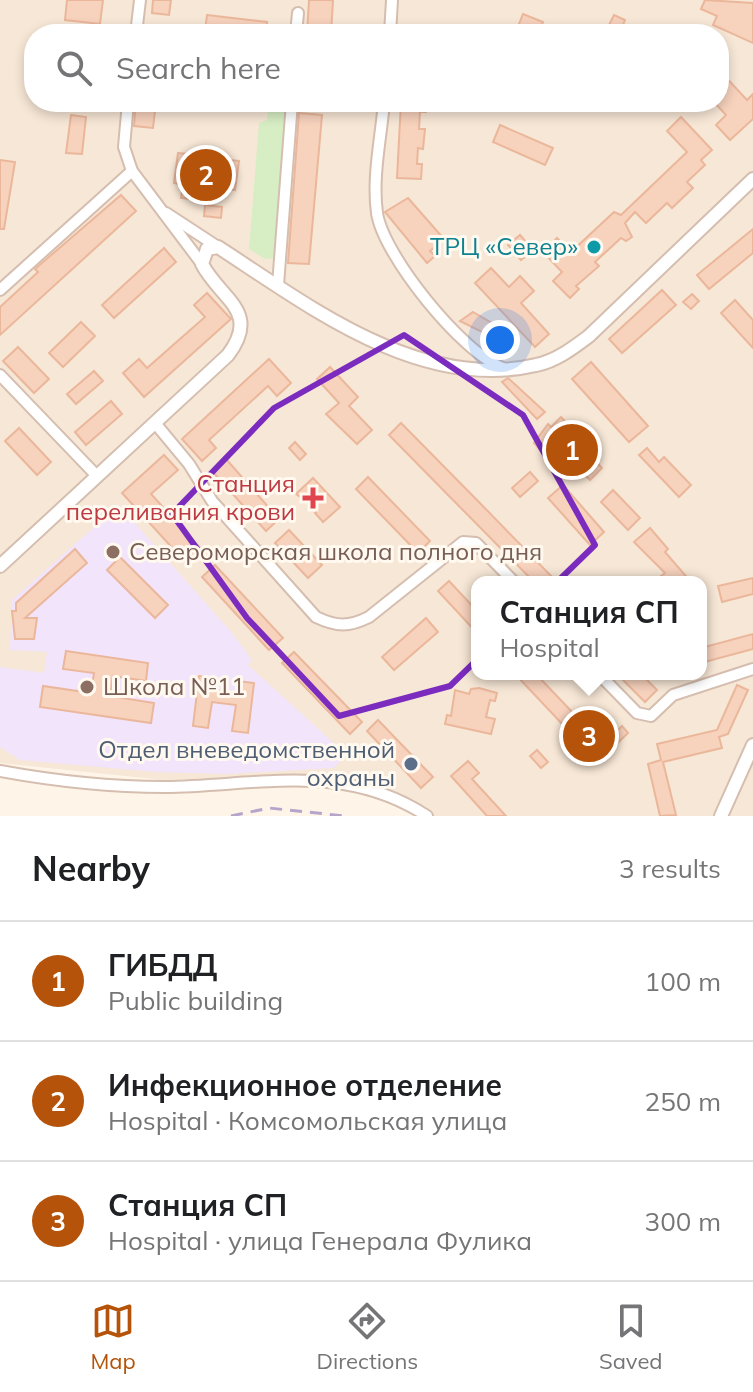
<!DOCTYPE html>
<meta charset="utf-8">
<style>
:root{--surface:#fff;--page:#f6f6f6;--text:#202124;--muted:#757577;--line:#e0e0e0;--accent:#b45309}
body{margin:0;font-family:Mulish,sans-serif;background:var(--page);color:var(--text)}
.you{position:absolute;left:500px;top:340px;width:28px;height:28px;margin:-20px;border:6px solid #fff;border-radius:50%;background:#1a73e8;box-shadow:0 0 0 12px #1a73e833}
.badge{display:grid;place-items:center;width:52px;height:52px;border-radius:50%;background:var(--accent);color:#fff;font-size:26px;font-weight:700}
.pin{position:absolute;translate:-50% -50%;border:4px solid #fff;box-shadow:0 2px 8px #0006}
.popup{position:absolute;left:471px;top:576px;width:236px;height:104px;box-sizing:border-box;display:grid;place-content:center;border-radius:16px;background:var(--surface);filter:drop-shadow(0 2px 6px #0005);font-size:26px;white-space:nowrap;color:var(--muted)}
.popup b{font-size:30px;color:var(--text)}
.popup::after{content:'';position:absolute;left:50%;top:100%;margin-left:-16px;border:16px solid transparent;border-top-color:var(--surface)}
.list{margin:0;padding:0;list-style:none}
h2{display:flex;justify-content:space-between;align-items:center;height:104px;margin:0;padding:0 32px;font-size:34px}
h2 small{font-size:26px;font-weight:400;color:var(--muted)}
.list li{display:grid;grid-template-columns:52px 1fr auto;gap:24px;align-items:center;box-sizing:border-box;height:120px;padding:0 32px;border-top:2px solid var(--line)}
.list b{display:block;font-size:30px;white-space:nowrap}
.list p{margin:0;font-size:26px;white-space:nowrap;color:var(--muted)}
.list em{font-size:26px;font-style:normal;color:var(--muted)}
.icon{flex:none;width:44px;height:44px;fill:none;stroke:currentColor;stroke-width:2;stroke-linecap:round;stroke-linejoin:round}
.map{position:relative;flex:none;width:753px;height:816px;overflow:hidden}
.search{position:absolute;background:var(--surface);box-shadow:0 4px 12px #0003;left:24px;right:24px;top:24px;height:88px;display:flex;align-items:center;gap:20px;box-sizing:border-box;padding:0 28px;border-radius:32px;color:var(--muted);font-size:30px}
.sheet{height:464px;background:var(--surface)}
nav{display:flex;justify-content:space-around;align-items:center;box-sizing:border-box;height:112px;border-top:2px solid var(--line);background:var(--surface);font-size:22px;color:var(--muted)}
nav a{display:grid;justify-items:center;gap:4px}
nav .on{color:var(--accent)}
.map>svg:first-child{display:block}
.residential{fill:#f7e7d6;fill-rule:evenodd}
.education{fill:#f2e4fb}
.green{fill:#d7eec4}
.building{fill:#f7d2bd;stroke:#ebb79b;stroke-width:2}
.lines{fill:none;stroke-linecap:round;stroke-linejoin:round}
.minor-casing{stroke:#d5beaf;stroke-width:14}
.tertiary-casing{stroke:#d5beaf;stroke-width:16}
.minor{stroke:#fff;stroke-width:10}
.tertiary{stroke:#fff;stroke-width:12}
.rail{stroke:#b7a4cb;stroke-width:3;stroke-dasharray:12 8;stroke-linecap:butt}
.marked{fill:none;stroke:#7b2cbf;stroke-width:6;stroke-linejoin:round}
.culture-dot{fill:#0f9aa8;stroke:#fff9f0;stroke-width:3}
.health-dot{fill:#e0444e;stroke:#fff9f0;stroke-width:3}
.education-dot{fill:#8d6e63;stroke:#fff9f0;stroke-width:3}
.service-dot{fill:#5c6f8a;stroke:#fff9f0;stroke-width:3}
.labels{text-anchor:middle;stroke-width:6;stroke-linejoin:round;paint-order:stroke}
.culture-label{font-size:24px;fill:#0d838f;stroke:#fff9f0;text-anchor:end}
.health-label{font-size:24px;fill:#be3a42;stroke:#fff9f0;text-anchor:end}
.education-label{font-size:24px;fill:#785e54;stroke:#fff9f0;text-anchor:start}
.service-label{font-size:24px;fill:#4e5e75;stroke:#fff9f0;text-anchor:end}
</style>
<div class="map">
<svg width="753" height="816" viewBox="0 0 753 816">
<rect width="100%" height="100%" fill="#fef5e8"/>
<path class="residential" d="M0,0h753v816h-339l-66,-41 -184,5 -164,-17zM34,34h685v68h-685zM477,582h224v92h-224z"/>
<polygon class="education" points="119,505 232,633 252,660 248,665 346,754 334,768 226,774 156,772 20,760 0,747 0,667 44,673 47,652 10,650 12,600"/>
<polygon class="green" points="269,102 290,102 276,258 265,259 249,249 259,123 267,120"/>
<g class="building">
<polygon points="67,0 103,0 100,24 65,20"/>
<polygon points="153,0 171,0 169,15 152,13"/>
<polygon points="309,0 333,0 331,34 307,34"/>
<polygon points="705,0 753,3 753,43 713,25 717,16 701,9"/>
<polygon points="523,14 543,22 538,34 515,34"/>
<polygon points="207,15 267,22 266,34 205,31"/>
<polygon points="614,15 625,20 621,30 609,25"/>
<polygon points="719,70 747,100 753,94 753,119 730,140 716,125 726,115 714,102 719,102"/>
<polygon points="136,102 156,102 153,128 134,126"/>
<polygon points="401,102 427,102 426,112 420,112 419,129 425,129 423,149 418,148 417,164 422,164 421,179 397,178"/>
<polygon points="299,113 322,115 309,264 288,263"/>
<polygon points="71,115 86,117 82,154 66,153"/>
<polygon points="681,117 712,150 701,160 705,165 687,182 693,188 672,208 667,203 646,223 635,212 625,223 632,237 626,241 621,238 595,262 599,266 576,286 579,289 570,298 553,281 562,272 543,252 557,238 571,252 614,212 621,215 687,152 667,131"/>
<polygon points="500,125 553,148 545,165 493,142"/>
<polygon points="178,153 188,154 187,162 229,167 230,160 239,161 235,190 200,185 198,200 181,198 183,185 174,183"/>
<polygon points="0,160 15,162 4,229 0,229"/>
<polygon points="121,195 136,211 0,335 0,307 38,272 35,269"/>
<polygon points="408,198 444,239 430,251 435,256 427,263 385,212"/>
<polygon points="205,205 222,207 221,218 204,216"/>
<polygon points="753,229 753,253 709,289 697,275"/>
<polygon points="520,235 533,250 521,260 508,245"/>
<polygon points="164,248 176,262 114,318 102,305"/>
<polygon points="491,268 509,287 520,276 534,291 521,303 549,334 535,347 475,283"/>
<polygon points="662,290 676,305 622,353 609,339"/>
<polygon points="207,293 231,319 144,397 123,373 139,359 147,368 205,317 194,305"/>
<polygon points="692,294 699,301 691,309 683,302"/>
<polygon points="735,300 753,320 753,348 721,313"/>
<polygon points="473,312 497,326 492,337 460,321"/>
<polygon points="81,322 95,336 63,367 49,353"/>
<polygon points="18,347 49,379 34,393 3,361"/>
<polygon points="269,359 291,383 277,396 268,386 209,440 216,448 202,461 182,439"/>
<polygon points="591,362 648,426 629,442 572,379"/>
<polygon points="330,367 358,397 349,406 372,430 357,444 326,414 339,403 317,379"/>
<polygon points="94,371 103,381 76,404 67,394"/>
<polygon points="508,378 545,412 537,419 502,382"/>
<polygon points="111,401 122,414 86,445 75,432"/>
<polygon points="561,417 572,429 568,433 602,468 590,480 555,445 545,455 534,443 548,424 551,427"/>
<polygon points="401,423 474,497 557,582 534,582 448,495 389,435"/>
<polygon points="19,428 51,462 37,475 5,441"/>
<polygon points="295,442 306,454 300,460 289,448"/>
<polygon points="647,448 659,462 664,457 691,485 679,497 639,455"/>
<polygon points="164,455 178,470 151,494 203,551 188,565 122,493"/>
<polygon points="226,459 279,519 266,531 212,471"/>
<polygon points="530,472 538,481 520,497 512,488"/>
<polygon points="368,477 430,541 418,553 356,489"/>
<polygon points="313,478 340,507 323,522 315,513 318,510 296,494"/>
<polygon points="563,485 604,532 590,545 548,498"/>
<polygon points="613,490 640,518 628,530 601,502"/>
<polygon points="650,528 668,549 665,552 691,582 667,582 661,576 665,573 634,542"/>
<polygon points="289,530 322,565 308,578 275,543"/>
<polygon points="75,549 87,563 25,618 37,618 34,639 15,639 12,611 16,611 16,603"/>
<polygon points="120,557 168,605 155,618 107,570"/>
<polygon points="215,565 283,638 269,650 202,577"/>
<polygon points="753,578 753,594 722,602 718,586"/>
<polygon points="449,581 477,611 477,633 438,591"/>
<polygon points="426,618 438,632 394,670 382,657"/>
<polygon points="753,634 753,649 701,663 701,648"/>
<polygon points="66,651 148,663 146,681 113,676 110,696 154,703 151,723 40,707 43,686 91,693 94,673 63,669"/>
<polygon points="294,652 362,722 350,734 282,663"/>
<polygon points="515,674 536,674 593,734 608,720 618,730 622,726 628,733 598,762"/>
<polygon points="617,674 641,674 657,690 645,702"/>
<polygon points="199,676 215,678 213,690 237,693 239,681 254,683 248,733 232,731 236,705 212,702 208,728 193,726"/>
<polygon points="737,685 748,690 728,734 719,737 722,748 663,762 676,815 660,816 648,764 661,760 657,744 717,730"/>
<polygon points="479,688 497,693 495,701 490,700 486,717 495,719 491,734 445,724 447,715 451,716 455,690 469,694 471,689"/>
<polygon points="378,720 433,777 421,788 367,731"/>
<polygon points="537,750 548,762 541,768 530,756"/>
<polygon points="468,761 479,773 472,779 506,816 487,816 451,776"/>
</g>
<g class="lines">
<g class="minor-casing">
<g id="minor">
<polyline points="136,34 140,0"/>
<polyline points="296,34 298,13"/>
<polyline points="390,34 392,0"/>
<polyline points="128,102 124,147 132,171 202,264"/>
<path d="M384,102c-3,36 -12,75 -7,111 6,42 85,140 126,155"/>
<polyline points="166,213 218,247"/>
<polyline points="278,285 292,102"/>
<polyline points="0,290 132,171"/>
<polyline points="0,375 97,476"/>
<path d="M155,423l34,41 23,37 104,116c21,10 33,10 53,0l94,-75 13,1 38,39"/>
<polyline points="599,674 637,713 651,716 673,695 753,669"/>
<path d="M0,771c54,10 109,16 165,16 92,-1 179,-26 262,29"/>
</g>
</g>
<g class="tertiary-casing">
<g id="tertiary">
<path d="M0,566l228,-211c33,-44 -7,-55 -26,-91l5,-15 11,-2c91,59 202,145 318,118 20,-4 37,-17 53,-29l164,-157"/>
<polyline points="721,816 753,745"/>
</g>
</g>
<use href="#minor" class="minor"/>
<use href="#tertiary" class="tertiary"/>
<polyline class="rail" points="231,816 269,808 345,816"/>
</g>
<path class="marked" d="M404,335l119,80 72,130 -145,141 -111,30 -92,-98 -75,-104 102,-106z"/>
<circle class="culture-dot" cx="594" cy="247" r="8"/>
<path class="health-dot" d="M309 486h8v8h8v8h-8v8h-8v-8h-8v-8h8z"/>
<g class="education-dot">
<circle cx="113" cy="552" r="8"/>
<circle cx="87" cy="687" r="8"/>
</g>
<circle class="service-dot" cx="411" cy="764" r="8"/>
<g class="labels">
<g class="culture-label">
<text x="578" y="255">ТРЦ «Север»</text>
</g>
<g class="health-label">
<text x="295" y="492">Станция<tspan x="295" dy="28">переливания крови</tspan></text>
</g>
<g class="education-label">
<text x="129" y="560">Североморская школа полного дня</text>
<text x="103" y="695">Школа №11</text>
</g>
<g class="service-label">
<text x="395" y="758">Отдел вневедомственной<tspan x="395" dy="28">охраны</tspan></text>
</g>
</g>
</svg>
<div class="you"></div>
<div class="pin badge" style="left:572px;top:450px">1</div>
<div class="pin badge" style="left:206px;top:175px">2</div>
<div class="pin badge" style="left:589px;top:736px">3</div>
<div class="popup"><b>Станция СП</b>Hospital</div>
<div class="search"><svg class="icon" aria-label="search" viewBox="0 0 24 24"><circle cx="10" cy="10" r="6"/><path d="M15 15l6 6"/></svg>Search here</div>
</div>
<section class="sheet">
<h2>Nearby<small>3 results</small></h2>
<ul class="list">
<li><span class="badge">1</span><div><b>ГИБДД</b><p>Public building</p></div><em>100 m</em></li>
<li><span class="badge">2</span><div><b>Инфекционное отделение</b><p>Hospital · Комсомольская улица</p></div><em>250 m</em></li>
<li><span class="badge">3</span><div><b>Станция СП</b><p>Hospital · улица Генерала Фулика</p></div><em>300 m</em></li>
</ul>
</section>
<nav>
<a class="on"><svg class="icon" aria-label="map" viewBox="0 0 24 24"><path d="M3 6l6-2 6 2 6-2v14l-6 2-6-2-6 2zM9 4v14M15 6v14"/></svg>Map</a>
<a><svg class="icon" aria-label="directions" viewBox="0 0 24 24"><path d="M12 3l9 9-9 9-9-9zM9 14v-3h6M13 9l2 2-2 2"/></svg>Directions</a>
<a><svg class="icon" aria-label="saved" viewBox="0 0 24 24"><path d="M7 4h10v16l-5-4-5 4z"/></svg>Saved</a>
</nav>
